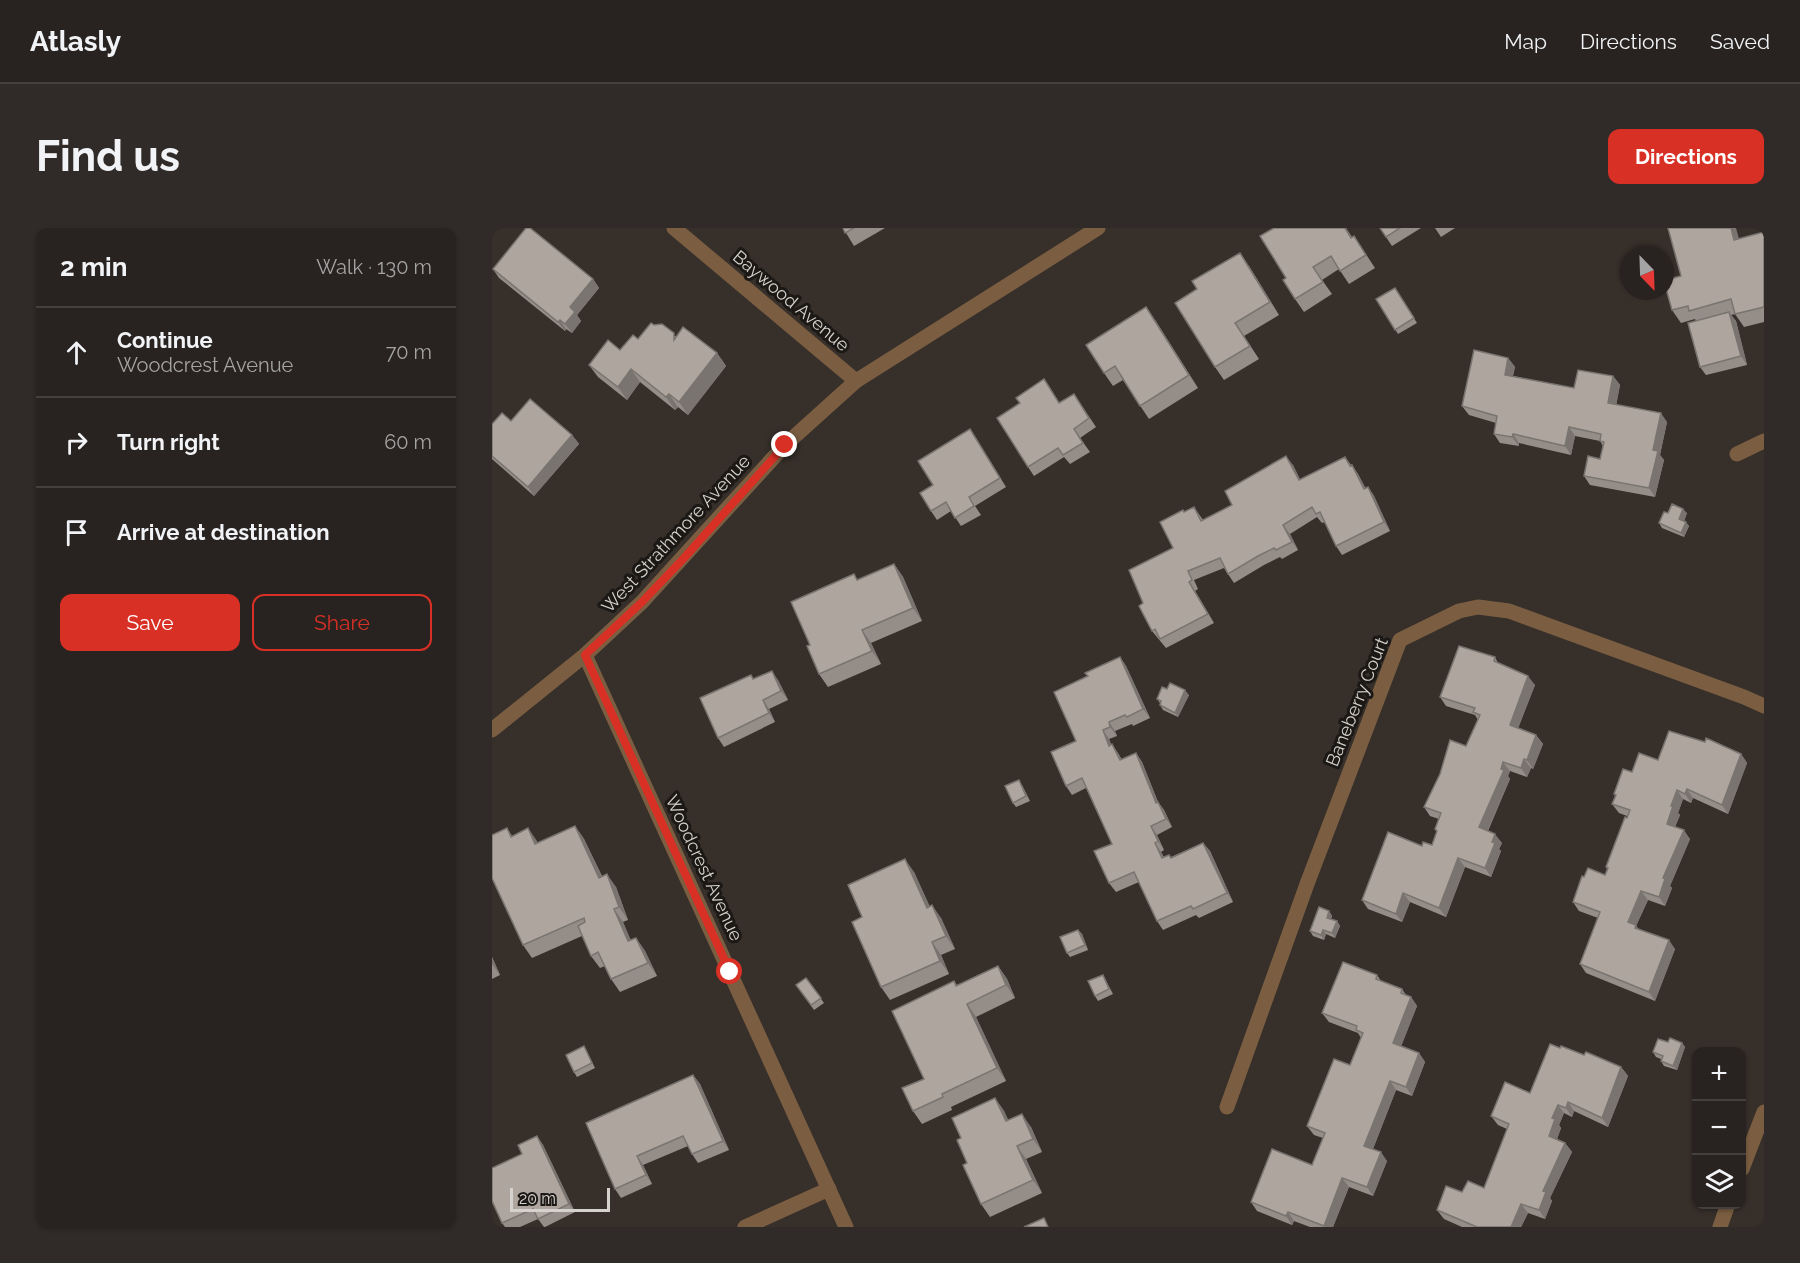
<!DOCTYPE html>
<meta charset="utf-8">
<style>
:root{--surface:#282320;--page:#302b29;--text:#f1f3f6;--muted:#a5a4a5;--line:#44403e;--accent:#d93025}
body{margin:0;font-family:Raleway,sans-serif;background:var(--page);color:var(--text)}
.controls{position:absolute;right:18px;bottom:18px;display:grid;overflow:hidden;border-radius:12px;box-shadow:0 2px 4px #0004}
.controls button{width:54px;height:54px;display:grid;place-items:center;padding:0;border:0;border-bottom:2px solid var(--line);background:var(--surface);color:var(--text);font:30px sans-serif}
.compass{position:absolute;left:1128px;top:18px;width:54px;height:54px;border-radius:50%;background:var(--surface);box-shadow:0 2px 4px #0004;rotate:157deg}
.scale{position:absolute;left:18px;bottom:15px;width:100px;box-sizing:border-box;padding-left:6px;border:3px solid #d5d1cd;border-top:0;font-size:16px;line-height:21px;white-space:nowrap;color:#d5d1cd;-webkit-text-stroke:4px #1b1815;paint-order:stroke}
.stop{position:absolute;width:18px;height:18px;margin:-14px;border:4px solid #d93025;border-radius:50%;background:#fff}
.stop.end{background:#d93025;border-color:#fff;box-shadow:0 2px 6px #0008}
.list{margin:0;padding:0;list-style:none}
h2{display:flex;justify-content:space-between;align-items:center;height:78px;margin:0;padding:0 24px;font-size:26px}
h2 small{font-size:20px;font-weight:400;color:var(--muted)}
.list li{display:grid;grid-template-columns:39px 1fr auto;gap:18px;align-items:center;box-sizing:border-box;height:90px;padding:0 24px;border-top:2px solid var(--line)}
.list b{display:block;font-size:22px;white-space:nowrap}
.list p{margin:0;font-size:20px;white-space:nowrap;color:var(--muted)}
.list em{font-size:20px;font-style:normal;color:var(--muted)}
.actions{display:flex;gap:12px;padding:18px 24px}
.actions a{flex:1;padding:14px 0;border:2px solid var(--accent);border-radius:12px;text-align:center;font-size:21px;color:var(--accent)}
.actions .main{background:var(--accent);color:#fff}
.icon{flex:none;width:33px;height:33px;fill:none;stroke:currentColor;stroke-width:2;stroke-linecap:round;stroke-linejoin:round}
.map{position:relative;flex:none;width:1272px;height:999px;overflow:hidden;border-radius:12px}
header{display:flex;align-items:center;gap:36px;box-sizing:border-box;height:84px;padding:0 30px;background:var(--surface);border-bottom:2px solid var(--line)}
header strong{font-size:28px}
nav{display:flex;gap:33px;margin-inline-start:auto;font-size:21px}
.intro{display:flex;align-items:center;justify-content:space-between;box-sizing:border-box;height:144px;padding:0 36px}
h1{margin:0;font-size:42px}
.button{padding:15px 27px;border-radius:12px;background:var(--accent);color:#fff;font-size:21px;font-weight:700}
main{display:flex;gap:36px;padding:0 36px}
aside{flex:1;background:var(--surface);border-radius:12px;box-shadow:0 2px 4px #0004}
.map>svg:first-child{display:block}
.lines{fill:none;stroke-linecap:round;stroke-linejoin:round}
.street{stroke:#7b5e41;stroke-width:15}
.wall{fill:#958e88}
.shaded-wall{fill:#79746f}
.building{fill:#ada59e;stroke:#79746f;stroke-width:1.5}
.route{stroke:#d93025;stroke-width:8}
.labels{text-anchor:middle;stroke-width:6;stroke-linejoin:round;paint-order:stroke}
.street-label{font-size:18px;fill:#d5d1cd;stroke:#1b1815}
</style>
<header>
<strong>Atlasly</strong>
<nav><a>Map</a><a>Directions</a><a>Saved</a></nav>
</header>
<div class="intro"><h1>Find us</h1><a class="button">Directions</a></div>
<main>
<aside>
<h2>2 min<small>Walk · 130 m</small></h2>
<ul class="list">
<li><svg class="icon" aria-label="ahead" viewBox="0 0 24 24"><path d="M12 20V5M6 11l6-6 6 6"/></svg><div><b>Continue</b><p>Woodcrest Avenue</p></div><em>70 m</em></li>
<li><svg class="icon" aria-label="right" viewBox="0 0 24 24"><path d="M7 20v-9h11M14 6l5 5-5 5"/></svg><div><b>Turn right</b></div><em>60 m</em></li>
<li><svg class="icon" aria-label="arrive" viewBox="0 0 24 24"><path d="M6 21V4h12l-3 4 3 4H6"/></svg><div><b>Arrive at destination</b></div></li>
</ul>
<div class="actions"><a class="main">Save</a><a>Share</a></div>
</aside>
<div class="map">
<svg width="1272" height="999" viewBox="0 0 1272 999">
<rect width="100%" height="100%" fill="#362f2a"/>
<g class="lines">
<g class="street">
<polyline points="182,0 364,153"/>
<polyline points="1245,226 1272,213"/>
<polyline points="93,427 354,999"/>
<polyline points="0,502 93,427 150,374 293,217 364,153 606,0"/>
<polyline points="735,879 815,656 908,412 967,383 986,379 1017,383 1252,469 1272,478"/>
<polyline points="1250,941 1272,884"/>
<polyline points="253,999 337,961"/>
<polyline points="1228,999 1236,976"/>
</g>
</g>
<g class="wall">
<polygon points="351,0 393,0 362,18"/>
<polygon points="782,0 854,0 860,9 862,8 883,40 857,56 847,41 830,52 840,66 812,84 803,71 794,50"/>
<polygon points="888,0 929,0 900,18"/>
<polygon points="943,0 963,0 949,9"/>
<polygon points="1272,4 1272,94 1252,99 1243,86 1239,87 1244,93 1255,137 1214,147 1208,139 1204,93 1203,91 1189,95 1180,82 1189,48 1247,11"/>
<polygon points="757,38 787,87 752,108 767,131 732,152 723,139"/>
<polygon points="1,41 101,51 107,60 85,87 89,93 80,105 74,101 73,103 7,50"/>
<polygon points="903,60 925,95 906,106 884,71"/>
<polygon points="663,92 706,160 657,191 631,152 621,158 612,145"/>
<polygon points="184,108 225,125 234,138 196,187 186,179 183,182 148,154 135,172 106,149 97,137 128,122 146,111"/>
<polygon points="1016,130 1023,139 1021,148 1082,160 1121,148 1128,157 1124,177 1175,194 1168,227 1172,232 1163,269 1098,257 1092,248 1108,231 1111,218 1108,213 1083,208 1079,227 1027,215 1027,218 1008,215 1002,206 1004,195 977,187 970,178"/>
<polygon points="582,166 604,199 588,210 598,224 578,236 572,229 542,248 536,239 528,175 568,175"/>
<polygon points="19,193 80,207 87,216 42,268 0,231 0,196"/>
<polygon points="478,201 514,259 483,278 489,287 469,298 459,283 445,292 439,283 441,257"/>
<polygon points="853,229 866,246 874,261 876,259 882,268 898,303 850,327 844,318 833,294 830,295 825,289 798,306 806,322 790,331 788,329 772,337 742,355 732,340 702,352 706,361 703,363 722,395 674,420 660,403 651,375 681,320 692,284 702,279 711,292 740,277 801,237 808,252"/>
<polygon points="1176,285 1195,285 1192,293 1197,298 1192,309 1170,300 1167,295"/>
<polygon points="402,336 411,349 430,393 379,415 389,436 336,459 327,446 318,417 366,352"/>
<polygon points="628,429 634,438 658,490 641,498 640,496 623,503 625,508 617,511 619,517 626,525 630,532 644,525 650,534 666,574 672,582 680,599 665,607 672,622 669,624 672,629 677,627 679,629 711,615 718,623 741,674 707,690 704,687 671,702 665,693 647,654 624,664 617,655 620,616 594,560 580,567 574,558 584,513 596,448"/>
<polygon points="1003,429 1006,435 1043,457 1026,500 1044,507 1051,516 1041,541 1039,540 1035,549 1018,543 1016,548 1018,551 996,603 1010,615 1007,621 1009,623 999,649 973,639 954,689 918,674 910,694 876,681 870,672 930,618 940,617 945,604 943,601 947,591 938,588 932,579 974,518 986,492 983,487 954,478 948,469"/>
<polygon points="262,451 286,452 296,472 277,481 283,494 232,519 226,510"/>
<polygon points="675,461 697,467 686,489 671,482 668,477 668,475 665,471"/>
<polygon points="1249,526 1255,535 1236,586 1201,570 1199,575 1191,571 1186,585 1188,587 1183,599 1198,611 1178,658 1180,660 1173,678 1156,672 1144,698 1147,701 1183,721 1163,773 1094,745 1088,736 1106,690 1087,683 1081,674 1092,649 1113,647 1115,641 1114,639 1135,590 1135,588 1127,585 1120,576 1123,568 1122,566 1140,544 1166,532"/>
<polygon points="530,557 538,573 524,579 521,575"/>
<polygon points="83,598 92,611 110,648 124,659 136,692 131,694 138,712 144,710 153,723 165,748 128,764 119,751 113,738 108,740 99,728 90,708 40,730 31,717 15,600 20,608 36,600 45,615"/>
<polygon points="422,644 438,679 449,690 463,721 449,727 457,746 398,772 389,759 370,689"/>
<polygon points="837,683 840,688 839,691 845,693 848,698 843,710 834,706 832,712 821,708 818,703"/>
<polygon points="586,702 590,706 596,722 578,729 575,725"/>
<polygon points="0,729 8,747 0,751"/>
<polygon points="506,738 515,751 523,770 484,789 514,853 459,879 460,882 430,896 421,883 462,753 465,757"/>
<polygon points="611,747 621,766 606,773 603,768"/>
<polygon points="885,747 889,753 910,761 914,767 919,769 925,778 909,818 927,825 933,834 920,868 904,862 881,921 895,933 881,968 857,959 841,999 818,999 802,993 800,997 765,983 759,974 820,937 831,910 822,907 815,898 858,837 869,810 866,805 837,794 830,785"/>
<polygon points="314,750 332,775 322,782 304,757"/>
<polygon points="1176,814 1190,815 1193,819 1185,842 1172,838 1169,833 1169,831 1164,829 1161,824"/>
<polygon points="92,818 103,840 85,849 82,844"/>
<polygon points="1068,820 1092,827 1129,839 1136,848 1116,899 1082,883 1080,889 1072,885 1067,897 1069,900 1065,911 1073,915 1080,924 1058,970 1060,973 1053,991 1036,985 1029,999 970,999 952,991 945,982 970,964 992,960 1015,901 1006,897 999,888 1038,865"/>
<polygon points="201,847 208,856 237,922 206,935 200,926 196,918 151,937 160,956 129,970 123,961"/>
<polygon points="503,870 512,883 516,892 539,899 550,924 534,931 550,965 498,989 489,976 475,935 469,910"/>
<polygon points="45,908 51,917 83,984 53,999 52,999 46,991 28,999 13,999 10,995 30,926"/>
</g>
<g class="shaded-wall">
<polygon points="1239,0 1244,0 1251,25 1242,12"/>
<polygon points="748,25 757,38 787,87 778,74"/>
<polygon points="101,51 107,60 85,87 89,93 80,105 73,96 78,79"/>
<polygon points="654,79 663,92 706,160 697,147"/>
<polygon points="1237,84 1244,93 1255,137 1249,128"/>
<polygon points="68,92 74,101 73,103 66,94"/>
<polygon points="225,125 234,138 196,187 187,174"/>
<polygon points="1016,130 1023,139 1019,155 1013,147"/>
<polygon points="139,141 148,154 135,172 126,159"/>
<polygon points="1121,148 1128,157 1123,184 1116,175"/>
<polygon points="177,166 186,179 183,182 174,169"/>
<polygon points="1169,185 1175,194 1168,227 1172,232 1163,269 1157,260 1161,222"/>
<polygon points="1077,199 1083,208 1079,227 1073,218"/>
<polygon points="478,201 484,210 514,259 508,250"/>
<polygon points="1021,206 1027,215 1027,218 1020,209"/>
<polygon points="80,207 87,216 42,268 36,259"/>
<polygon points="794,228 801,237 813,261 807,252"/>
<polygon points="860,237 866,246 878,270 872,261"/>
<polygon points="876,259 882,268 898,303 892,294"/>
<polygon points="1191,281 1195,285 1191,296 1187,291"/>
<polygon points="1194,294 1197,298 1192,309 1189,305"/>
<polygon points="791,297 798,306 806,322 800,314"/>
<polygon points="402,336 411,349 430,393 421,380"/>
<polygon points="697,354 703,363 722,395 716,386"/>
<polygon points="370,402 379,415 389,436 380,423"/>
<polygon points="628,429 634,438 658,490 651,481"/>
<polygon points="280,443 286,452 296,472 289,463"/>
<polygon points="1036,448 1043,457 1024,506 1018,497"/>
<polygon points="693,462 697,467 686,489 683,485"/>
<polygon points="271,472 277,481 283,494 277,485"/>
<polygon points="617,494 623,503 625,508 618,499"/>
<polygon points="611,502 617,511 624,527 617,518"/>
<polygon points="1044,507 1051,516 1041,541 1035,532"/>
<polygon points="620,516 626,525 634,541 628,532"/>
<polygon points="644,525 650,534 670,584 664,575"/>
<polygon points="1249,526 1255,535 1236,586 1230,577"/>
<polygon points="1032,531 1039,540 1035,549 1029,540"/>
<polygon points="1011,534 1018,543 1016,548 1018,551 993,608 987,599"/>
<polygon points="1195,561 1201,570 1199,575 1193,566"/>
<polygon points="1185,562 1191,571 1186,585 1188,587 1181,604 1175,596 1179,578"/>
<polygon points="666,574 672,582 680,599 674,591"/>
<polygon points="83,598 92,611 116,662 107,650"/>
<polygon points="659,598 665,607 672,622 666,613"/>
<polygon points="36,600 45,613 52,629 43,616"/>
<polygon points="1192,602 1198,611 1178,658 1180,660 1173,678 1167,669 1171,650"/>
<polygon points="1003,606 1010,615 1007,621 1009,623 999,649 993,640"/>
<polygon points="663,615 669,624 676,639 670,630"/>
<polygon points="711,615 718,623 741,674 735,665"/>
<polygon points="966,630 973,639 954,689 947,680"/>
<polygon points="413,631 422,644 444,693 435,680"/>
<polygon points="115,646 124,659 136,692 127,679"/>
<polygon points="1149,663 1156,672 1144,698 1150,706 1136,694"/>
<polygon points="911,665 918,674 910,694 904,686"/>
<polygon points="440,677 449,690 463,721 454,708"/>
<polygon points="122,681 131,694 145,726 136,713"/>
<polygon points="837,683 840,688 838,694 835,690"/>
<polygon points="845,693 848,698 843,710 840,705"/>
<polygon points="586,702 590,706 596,722 593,717"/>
<polygon points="831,702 834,706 832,712 829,707"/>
<polygon points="144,710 153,723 165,748 156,735"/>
<polygon points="1177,712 1183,721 1163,773 1157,764"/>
<polygon points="440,714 449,727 457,746 448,733"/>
<polygon points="0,729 8,747 0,736"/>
<polygon points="506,738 515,751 523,770 514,757"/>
<polygon points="919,769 925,778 907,824 901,815"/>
<polygon points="475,776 484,789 514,853 505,840"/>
<polygon points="1190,815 1193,819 1185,842 1181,838"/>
<polygon points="927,825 933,834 920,868 914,859"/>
<polygon points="1129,839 1136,848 1116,899 1110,890"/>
<polygon points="201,847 208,856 237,922 231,913"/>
<polygon points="898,853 904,862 879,926 872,918"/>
<polygon points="503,870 512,883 523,906 514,893"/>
<polygon points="1076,874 1082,883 1080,889 1074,880"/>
<polygon points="1066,877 1072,885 1067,897 1069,900 1063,917 1057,908 1060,890"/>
<polygon points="530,886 539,899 550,924 541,911"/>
<polygon points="45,908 51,917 83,984 77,976"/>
<polygon points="1073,915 1080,924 1058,970 1060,973 1053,991 1047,982 1051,963"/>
<polygon points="525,918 534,931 550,965 541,952"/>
<polygon points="889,924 895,933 881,968 875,959"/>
<polygon points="145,928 151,937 160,956 154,947"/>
<polygon points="850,950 857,959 841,999 832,999 832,998"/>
<polygon points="1029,976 1036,985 1029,999 1019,999"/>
<polygon points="796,984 802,993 800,997 794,988"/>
</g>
<g class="building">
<polygon points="34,0 38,0 101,51 78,79 83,84 73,96 68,92 66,94 1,41"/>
<polygon points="351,0 362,0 353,5"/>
<polygon points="782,0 853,0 859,10 862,8 874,27 848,43 839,28 821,39 831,54 803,71 791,52 794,50 768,8"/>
<polygon points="888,0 908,0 894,9"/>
<polygon points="1176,0 1239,0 1242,12 1272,4 1272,79 1243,86 1239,71 1197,83 1196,78 1180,82 1173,57 1173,52 1189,48"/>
<polygon points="748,25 778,74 743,95 758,118 723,139 683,75 705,61 700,53"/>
<polygon points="903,60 922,90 903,102 884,71"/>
<polygon points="654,79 697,147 648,178 623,138 612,145 594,117"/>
<polygon points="1237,84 1249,128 1208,139 1196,95"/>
<polygon points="159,95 162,97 170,96 182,105 182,112 191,99 225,125 187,174 177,166 174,169 139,141 126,159 97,137 116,112 128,122 141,107 146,111"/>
<polygon points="982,122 1016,130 1013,147 1082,160 1086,142 1121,148 1116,175 1169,185 1161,222 1166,223 1157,260 1092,248 1096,228 1108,231 1112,214 1108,213 1109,206 1077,199 1073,218 1021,206 1020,209 1002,206 1005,188 970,178"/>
<polygon points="552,151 567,175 582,166 597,190 582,201 591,215 571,227 566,220 536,239 505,190 528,175 524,170"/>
<polygon points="38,171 80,207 36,259 0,228 0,196 10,185 19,193"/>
<polygon points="478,201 508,250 477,269 482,278 463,290 454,274 439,283 428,265 441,257 426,233"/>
<polygon points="794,228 807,252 853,229 858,238 860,237 872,261 876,259 892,294 844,318 828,284 824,286 820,279 791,297 800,314 784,322 782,320 766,328 736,346 728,330 696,343 700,352 697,354 716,386 668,411 663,401 660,403 647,378 651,375 637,342 681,320 668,294 691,282 692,284 702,279 709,293 740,277 733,263"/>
<polygon points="1180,276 1191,281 1187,291 1194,294 1189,305 1167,295 1172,284 1176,285"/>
<polygon points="402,336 421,380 370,402 380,423 327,446 315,418 318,417 299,374 362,346 365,352"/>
<polygon points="967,418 1003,429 1002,433 1036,448 1018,497 1044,507 1035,532 1032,531 1029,540 1011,534 1009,541 1012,542 987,599 1003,606 1000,614 1003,615 993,640 966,630 947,680 911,665 904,686 870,672 896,604 930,618 931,614 940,617 945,603 943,601 949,585 932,579 948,546 958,512 974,518 988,487 981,484 983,480 948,469"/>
<polygon points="628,429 651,481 635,489 633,487 617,494 618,499 611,502 617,518 620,516 628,532 644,525 664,575 666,574 674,591 659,598 666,613 663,615 670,630 677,627 679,630 711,615 735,665 701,681 699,678 665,693 642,644 617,655 602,623 620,616 590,550 574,558 559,524 584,513 562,464 596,448 593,445"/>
<polygon points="280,443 289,463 271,472 277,485 226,510 208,470 259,447 261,451"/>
<polygon points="678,455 693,462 683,485 668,477 669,473 665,471 670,459 675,461"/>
<polygon points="1177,503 1213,514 1214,510 1249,526 1230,577 1195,561 1193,566 1185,562 1179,578 1181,578 1175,596 1192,602 1171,650 1173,651 1167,669 1149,663 1136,694 1144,697 1143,700 1177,712 1157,764 1088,736 1108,684 1081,674 1090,648 1092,649 1096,640 1113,647 1116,640 1114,639 1133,589 1135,590 1138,582 1120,576 1124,567 1122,566 1131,541 1140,544 1147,525 1166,532"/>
<polygon points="527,552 534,568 521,575 513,558"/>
<polygon points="83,598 107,650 115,646 127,679 122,681 136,713 144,710 156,735 119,751 106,724 99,728 86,698 93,694 92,690 31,717 0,650 0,607 15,600 19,609 36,600 43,616"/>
<polygon points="413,631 435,680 440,677 454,708 440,714 448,733 389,759 360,694 370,689 356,657"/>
<polygon points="827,679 837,683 835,690 845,693 840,705 831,702 829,707 818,703"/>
<polygon points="586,702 593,717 575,725 568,709"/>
<polygon points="851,734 885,747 884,751 910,761 909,765 919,769 901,815 927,825 914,859 898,853 872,918 889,924 875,959 850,950 832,998 796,984 794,988 759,974 780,921 820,937 833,905 815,898 842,831 858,837 871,805 864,802 865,798 830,785"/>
<polygon points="506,738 514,757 475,776 505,840 450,866 451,869 421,883 410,860 432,851 400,783 462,753 464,758"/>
<polygon points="611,747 617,761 603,768 596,753"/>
<polygon points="314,750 329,770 319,777 304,757"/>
<polygon points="1178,810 1190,815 1181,838 1169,833 1171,828 1161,824 1166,811 1176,814"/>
<polygon points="1058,816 1068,820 1069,818 1092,827 1094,824 1129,839 1110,890 1076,874 1074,880 1066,877 1060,890 1063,891 1057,908 1073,915 1051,963 1054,964 1047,982 1029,976 1019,999 985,999 945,982 954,958 970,964 976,953 992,960 1017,896 999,888 1013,854 1038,865"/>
<polygon points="92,818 100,835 82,844 74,827"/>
<polygon points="201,847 231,913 200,926 191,908 145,928 154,947 123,961 94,895"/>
<polygon points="503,870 514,893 530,886 541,911 525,918 541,952 489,976 471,937 475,935 465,912 469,910 460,890"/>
<polygon points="45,908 77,976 46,991 41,981 10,995 0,973 0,940 30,926 26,917"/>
<polygon points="552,990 556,999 532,999"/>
</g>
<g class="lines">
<polyline class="route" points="238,744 93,427 150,374 192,330 293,217"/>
</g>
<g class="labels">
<g class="street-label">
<text transform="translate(299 73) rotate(40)" y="6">Baywood Avenue</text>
<text transform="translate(184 306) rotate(-47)" y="6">West Strathmore Avenue</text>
<text transform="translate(865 474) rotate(-68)" y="6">Baneberry Court</text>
<text transform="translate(212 640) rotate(65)" y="6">Woodcrest Avenue</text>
</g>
</g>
</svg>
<div class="controls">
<button>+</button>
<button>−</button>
<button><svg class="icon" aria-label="layers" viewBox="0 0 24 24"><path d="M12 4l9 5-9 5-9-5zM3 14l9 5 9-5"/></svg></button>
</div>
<svg class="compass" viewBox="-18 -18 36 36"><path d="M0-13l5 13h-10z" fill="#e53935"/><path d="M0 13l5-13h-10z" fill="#a5a4a5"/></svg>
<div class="scale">20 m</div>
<div class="stop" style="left:238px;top:744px"></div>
<div class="stop end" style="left:293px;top:217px"></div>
</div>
</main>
